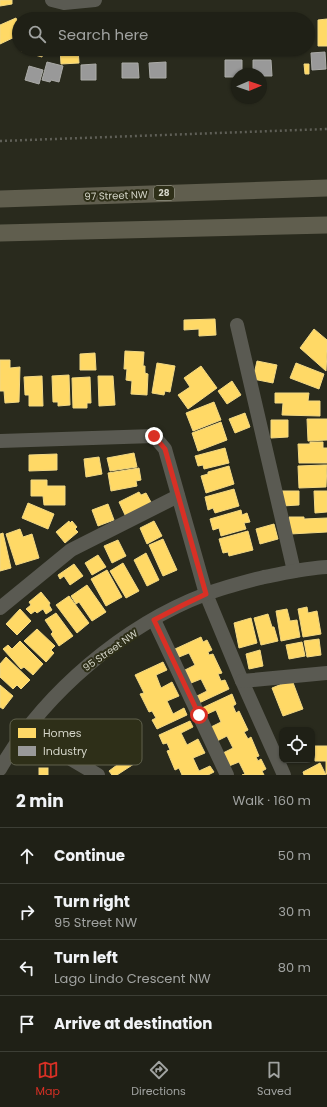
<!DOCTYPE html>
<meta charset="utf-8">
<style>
:root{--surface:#1f2016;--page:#27281f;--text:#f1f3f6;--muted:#a1a3a1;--line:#3c3e35;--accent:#d93025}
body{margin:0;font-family:Poppins,sans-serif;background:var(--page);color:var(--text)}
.controls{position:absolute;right:12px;bottom:12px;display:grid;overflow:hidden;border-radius:8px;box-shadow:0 1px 3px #0004}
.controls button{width:36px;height:36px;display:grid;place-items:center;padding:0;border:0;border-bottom:1px solid var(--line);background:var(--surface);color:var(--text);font:20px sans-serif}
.compass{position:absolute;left:231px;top:68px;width:36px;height:36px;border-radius:50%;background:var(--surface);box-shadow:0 1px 3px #0004;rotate:88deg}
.stop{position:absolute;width:12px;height:12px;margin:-9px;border:3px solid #d93025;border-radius:50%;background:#fff}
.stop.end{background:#d93025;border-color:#fff;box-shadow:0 1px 4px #0008}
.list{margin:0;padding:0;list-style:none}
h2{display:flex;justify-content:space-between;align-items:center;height:52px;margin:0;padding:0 16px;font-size:17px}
h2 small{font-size:13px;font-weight:400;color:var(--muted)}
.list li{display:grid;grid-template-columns:26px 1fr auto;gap:12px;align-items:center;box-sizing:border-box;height:56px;padding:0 16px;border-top:1px solid var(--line)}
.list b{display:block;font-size:15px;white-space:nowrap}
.list p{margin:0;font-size:13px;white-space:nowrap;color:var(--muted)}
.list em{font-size:13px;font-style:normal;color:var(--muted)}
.icon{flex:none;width:22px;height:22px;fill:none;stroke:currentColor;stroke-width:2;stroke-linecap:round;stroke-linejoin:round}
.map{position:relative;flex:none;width:327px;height:775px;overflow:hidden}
.search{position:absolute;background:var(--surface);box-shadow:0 1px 3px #0004;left:12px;right:12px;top:12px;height:44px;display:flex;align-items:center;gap:10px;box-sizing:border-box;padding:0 14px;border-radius:22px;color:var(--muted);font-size:15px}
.sheet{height:276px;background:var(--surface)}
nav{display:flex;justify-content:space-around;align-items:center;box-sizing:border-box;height:56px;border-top:1px solid var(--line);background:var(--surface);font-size:11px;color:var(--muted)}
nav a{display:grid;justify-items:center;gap:2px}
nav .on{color:var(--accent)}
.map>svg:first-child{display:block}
.homes{fill:#ffd966;stroke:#f2d883}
.industry{fill:#999;stroke:#ababa7}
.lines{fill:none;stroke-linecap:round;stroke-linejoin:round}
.path{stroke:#5f5f57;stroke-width:2.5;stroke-dasharray:2 3;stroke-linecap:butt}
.minor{stroke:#5a5a52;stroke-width:14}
.major{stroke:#605e4e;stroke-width:17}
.route{stroke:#d93025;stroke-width:5}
.labels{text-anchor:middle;stroke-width:4;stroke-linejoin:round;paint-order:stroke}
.shield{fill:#2e2f18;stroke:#a2a393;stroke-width:1}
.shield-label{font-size:9px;font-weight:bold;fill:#d4d5c8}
.street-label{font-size:10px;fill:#d4d5c8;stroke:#2e2f18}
.key{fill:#2e2f18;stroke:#60614d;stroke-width:1}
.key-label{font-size:11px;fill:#d4d5c8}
</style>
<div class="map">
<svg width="327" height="775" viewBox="0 0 327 775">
<rect width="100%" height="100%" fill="#292a1d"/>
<g class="homes">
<polygon points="0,0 12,0 12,4 0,6"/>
<polygon points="16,18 19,25 19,35 0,44 0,25"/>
<polygon points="327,19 327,46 318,46 318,20"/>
<polygon points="22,49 44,49 42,57 21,51"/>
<polygon points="60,49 78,49 79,63 61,64"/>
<rect x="120" y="49" width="10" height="3"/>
<polygon points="176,49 193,49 194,50 176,51"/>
<polygon points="304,64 309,64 309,74 305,74"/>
<polygon points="215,319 216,335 199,336 199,329 184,330 184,320"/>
<polygon points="314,329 327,340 327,350 326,351 327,352 326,371 300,348"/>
<polygon points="125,351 144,352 143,366 145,366 145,373 148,374 147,395 131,394 132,381 126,380 127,369 124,369"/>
<polygon points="95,353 96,370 80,370 80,354"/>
<polygon points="0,360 10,360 10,368 20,367 19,402 5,403 4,391 0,391"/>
<polygon points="257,361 277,365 273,383 253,379"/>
<polygon points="157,363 175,366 170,392 165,391 164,395 152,393"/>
<polygon points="296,363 324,374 319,389 290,378"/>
<polygon points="201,366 217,388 188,409 178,395 190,387 184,378"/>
<polygon points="69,375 70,405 58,406 58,402 53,402 52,376"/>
<polygon points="42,376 43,406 29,406 29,395 25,395 24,377"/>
<polygon points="98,376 113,376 115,405 99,406"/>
<polygon points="90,377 91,403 87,403 87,408 73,408 72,378"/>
<polygon points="232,381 241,395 227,404 218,391"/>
<polygon points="275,393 309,393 308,401 320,401 320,416 282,415 283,403 275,403"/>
<polygon points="214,402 221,420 193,431 186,413"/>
<polygon points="245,413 250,427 235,433 229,419"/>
<polygon points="307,419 327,419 327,440 308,441"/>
<polygon points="271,420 288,420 288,437 271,438"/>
<polygon points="221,422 227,440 198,451 192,433"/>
<polygon points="310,442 323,442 323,448 327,448 327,463 299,463 298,444 310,444"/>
<polygon points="225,448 229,463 204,469 203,465 198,466 195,456"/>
<polygon points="134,453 137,467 110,471 107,458"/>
<polygon points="57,454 57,470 29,471 29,455"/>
<polygon points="99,457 102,474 86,477 84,459"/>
<polygon points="324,465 327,465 326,487 299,488 298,466"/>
<polygon points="229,466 234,484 206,493 201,476 208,474 208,472"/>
<polygon points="139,468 141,480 136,481 137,486 111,491 108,473"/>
<polygon points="31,480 47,480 47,486 65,486 65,505 44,505 43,496 31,496"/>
<polygon points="234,489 239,506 215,513 213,508 208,510 205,497"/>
<polygon points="282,491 299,491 299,505 282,506"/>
<polygon points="314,491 327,491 327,512 315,513"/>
<polygon points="139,492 141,495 146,493 152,504 126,517 119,502"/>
<polygon points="28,503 54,514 48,529 22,518"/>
<polygon points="108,504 114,520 98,526 92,510"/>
<polygon points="241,510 242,515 247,513 250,522 244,523 246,529 221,536 219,528 213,530 210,519"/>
<polygon points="289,517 304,517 304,519 327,518 327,532 290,534"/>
<polygon points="69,521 70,523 72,521 77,527 75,529 78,532 65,543 56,532"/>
<polygon points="154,521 162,536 147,544 140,528"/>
<polygon points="274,524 278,539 260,544 256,529"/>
<polygon points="20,529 23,537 32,534 39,558 16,565 6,534"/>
<polygon points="248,531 253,550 229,556 228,552 223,553 219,539"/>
<polygon points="3,533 11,568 0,571 0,534"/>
<polygon points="163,539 177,570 163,576 149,545"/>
<polygon points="118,540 126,556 112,563 104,546"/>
<polygon points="146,553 159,580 147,586 134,560"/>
<polygon points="98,555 106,567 92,575 85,563"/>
<polygon points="123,563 139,591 126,598 110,571"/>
<polygon points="74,564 83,576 70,585 64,576 60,579 58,575"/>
<polygon points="107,570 122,597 106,606 91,579"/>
<polygon points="87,585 106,612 92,621 79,602 76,604 71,596"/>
<polygon points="41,592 50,603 49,605 52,610 46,614 43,609 37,613 35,611 31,614 26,609 31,605 29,602"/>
<polygon points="69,596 89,623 77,633 56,605"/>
<polygon points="307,607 308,613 317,611 321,634 303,637 298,609"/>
<polygon points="20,609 31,621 17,635 6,624"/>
<polygon points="287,609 290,621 297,620 300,637 281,641 276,611"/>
<polygon points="56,613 73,636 59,646 51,634 53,632 45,620"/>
<polygon points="268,614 272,627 274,627 278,641 261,645 254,618"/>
<polygon points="251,618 257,643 239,648 234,623"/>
<polygon points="37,629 55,646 51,650 54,653 46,662 24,641"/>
<polygon points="201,637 203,642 207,640 212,650 208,652 209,655 213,654 222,673 218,674 221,681 225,680 229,689 199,703 197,696 207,691 201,679 191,683 185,670 195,665 189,653 179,657 175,649"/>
<polygon points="319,639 321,655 307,657 304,641"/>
<polygon points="20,641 43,664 33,675 24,667 21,669 3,649 8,645 12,649"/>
<polygon points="302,642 305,656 289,659 286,645"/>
<polygon points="260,650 263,666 249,669 246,654"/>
<polygon points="6,657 30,680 21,689 17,685 13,689 0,677 0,664"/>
<polygon points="163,662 167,670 156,675 161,688 172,682 179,696 167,701 173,714 184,708 187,715 157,729 152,720 156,718 152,711 149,712 140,694 144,693 135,675"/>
<polygon points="292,680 303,709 283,716 272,688"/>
<polygon points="0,685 13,696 3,709 0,707"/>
<polygon points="232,694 236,704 233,706 236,713 239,711 248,730 244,732 248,739 251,737 259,756 256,757 258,761 261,759 266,769 262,771 264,775 242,775 245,774 239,762 229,766 223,753 233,748 227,736 217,741 211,727 221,722 216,710 205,715 202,708"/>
<polygon points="190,721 193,727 181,733 187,745 198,739 205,753 193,758 199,771 210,766 214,772 208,775 182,775 179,768 175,770 167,751 170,750 167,743 163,744 159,735"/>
<polygon points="85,726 94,738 98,735 101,739 103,737 109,745 116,740 125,751 130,747 140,760 117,775 112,775 109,771 117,765 113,760 108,765 103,759 95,765 91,759 84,764 80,758 89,752 85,746 77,751 74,746 67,751 63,745 70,740 68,738"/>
<polygon points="315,746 327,746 327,774 326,774 326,761 315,761"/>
<polygon points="320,763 326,775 304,775 303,772"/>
<rect x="39" y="768" width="9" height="7"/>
</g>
<g class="industry">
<polygon points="325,52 326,69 312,70 311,53"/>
<polygon points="225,60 242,60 242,74 237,74 237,77 225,77"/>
<polygon points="253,60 271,60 272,76 261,76 261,74 253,74"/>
<polygon points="47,62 63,66 59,82 51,80 50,82 42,80"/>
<polygon points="166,62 166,78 150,78 149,63"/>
<polygon points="122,63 138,63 139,78 122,78"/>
<polygon points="96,64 96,80 81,80 81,65"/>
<polygon points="29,66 43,70 39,84 25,80"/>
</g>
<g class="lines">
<polyline class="path" points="0,141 327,129"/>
<g class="minor">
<polyline points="52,0 64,3 95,0"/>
<polyline points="237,325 294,571"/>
<polyline points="0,441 154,436 165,449 206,594 242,681 284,775"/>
<polyline points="0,608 71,550 178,496"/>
<polyline points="154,620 227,775"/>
<polyline points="242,681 327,673"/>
<polyline points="25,732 98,775"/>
<path d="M0,769c44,-76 124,-144 206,-175 19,-7 39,-12 58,-17 21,-4 42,-9 63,-10"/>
</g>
<g class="major">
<polyline points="0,199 327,188"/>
<polyline points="0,233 327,225"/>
</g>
</g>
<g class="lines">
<polyline class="route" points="154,436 165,449 206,594 183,605 154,620 199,715"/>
</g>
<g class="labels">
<rect class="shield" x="154" y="186" width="20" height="14" rx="3"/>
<g class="shield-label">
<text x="164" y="196">28</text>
</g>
<g class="street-label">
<text transform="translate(116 195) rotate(-2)" y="4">97 Street NW</text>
<text transform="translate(110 650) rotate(-35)" y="4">95 Street NW</text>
</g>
</g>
<rect x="10" y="719" width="132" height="46" rx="6" class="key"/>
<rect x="18" y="728" width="18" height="10" fill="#ffd966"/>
<rect x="18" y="746" width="18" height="10" fill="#999"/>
<g class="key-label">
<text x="43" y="737">Homes</text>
<text x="43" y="755">Industry</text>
</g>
</svg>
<div class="controls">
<button><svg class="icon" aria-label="locate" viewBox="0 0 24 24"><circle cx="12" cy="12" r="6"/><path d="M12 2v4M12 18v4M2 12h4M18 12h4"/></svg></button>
</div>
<svg class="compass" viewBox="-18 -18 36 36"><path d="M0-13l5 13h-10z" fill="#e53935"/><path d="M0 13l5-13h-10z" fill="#a1a3a1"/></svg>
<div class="stop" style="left:199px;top:715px"></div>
<div class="stop end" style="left:154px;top:436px"></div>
<div class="search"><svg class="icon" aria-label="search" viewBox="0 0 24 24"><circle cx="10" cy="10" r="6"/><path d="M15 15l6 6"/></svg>Search here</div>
</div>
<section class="sheet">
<h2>2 min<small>Walk · 160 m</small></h2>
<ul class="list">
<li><svg class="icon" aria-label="ahead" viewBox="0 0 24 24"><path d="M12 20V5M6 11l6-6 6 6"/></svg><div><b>Continue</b></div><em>50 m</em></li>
<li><svg class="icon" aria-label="right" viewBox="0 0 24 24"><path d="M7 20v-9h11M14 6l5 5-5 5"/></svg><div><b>Turn right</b><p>95 Street NW</p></div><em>30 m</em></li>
<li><svg class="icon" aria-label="left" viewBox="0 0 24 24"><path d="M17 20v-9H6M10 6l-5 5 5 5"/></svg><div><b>Turn left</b><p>Lago Lindo Crescent NW</p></div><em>80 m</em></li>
<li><svg class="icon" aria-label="arrive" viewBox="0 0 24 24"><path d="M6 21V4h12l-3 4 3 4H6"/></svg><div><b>Arrive at destination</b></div></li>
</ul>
</section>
<nav>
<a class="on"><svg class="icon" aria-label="map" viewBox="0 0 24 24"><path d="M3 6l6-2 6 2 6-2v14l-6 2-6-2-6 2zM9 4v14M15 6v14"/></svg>Map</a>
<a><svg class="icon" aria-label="directions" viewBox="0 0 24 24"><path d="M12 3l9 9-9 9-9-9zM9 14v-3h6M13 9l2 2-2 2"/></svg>Directions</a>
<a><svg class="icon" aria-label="saved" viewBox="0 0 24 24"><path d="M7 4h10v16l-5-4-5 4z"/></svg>Saved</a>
</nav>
